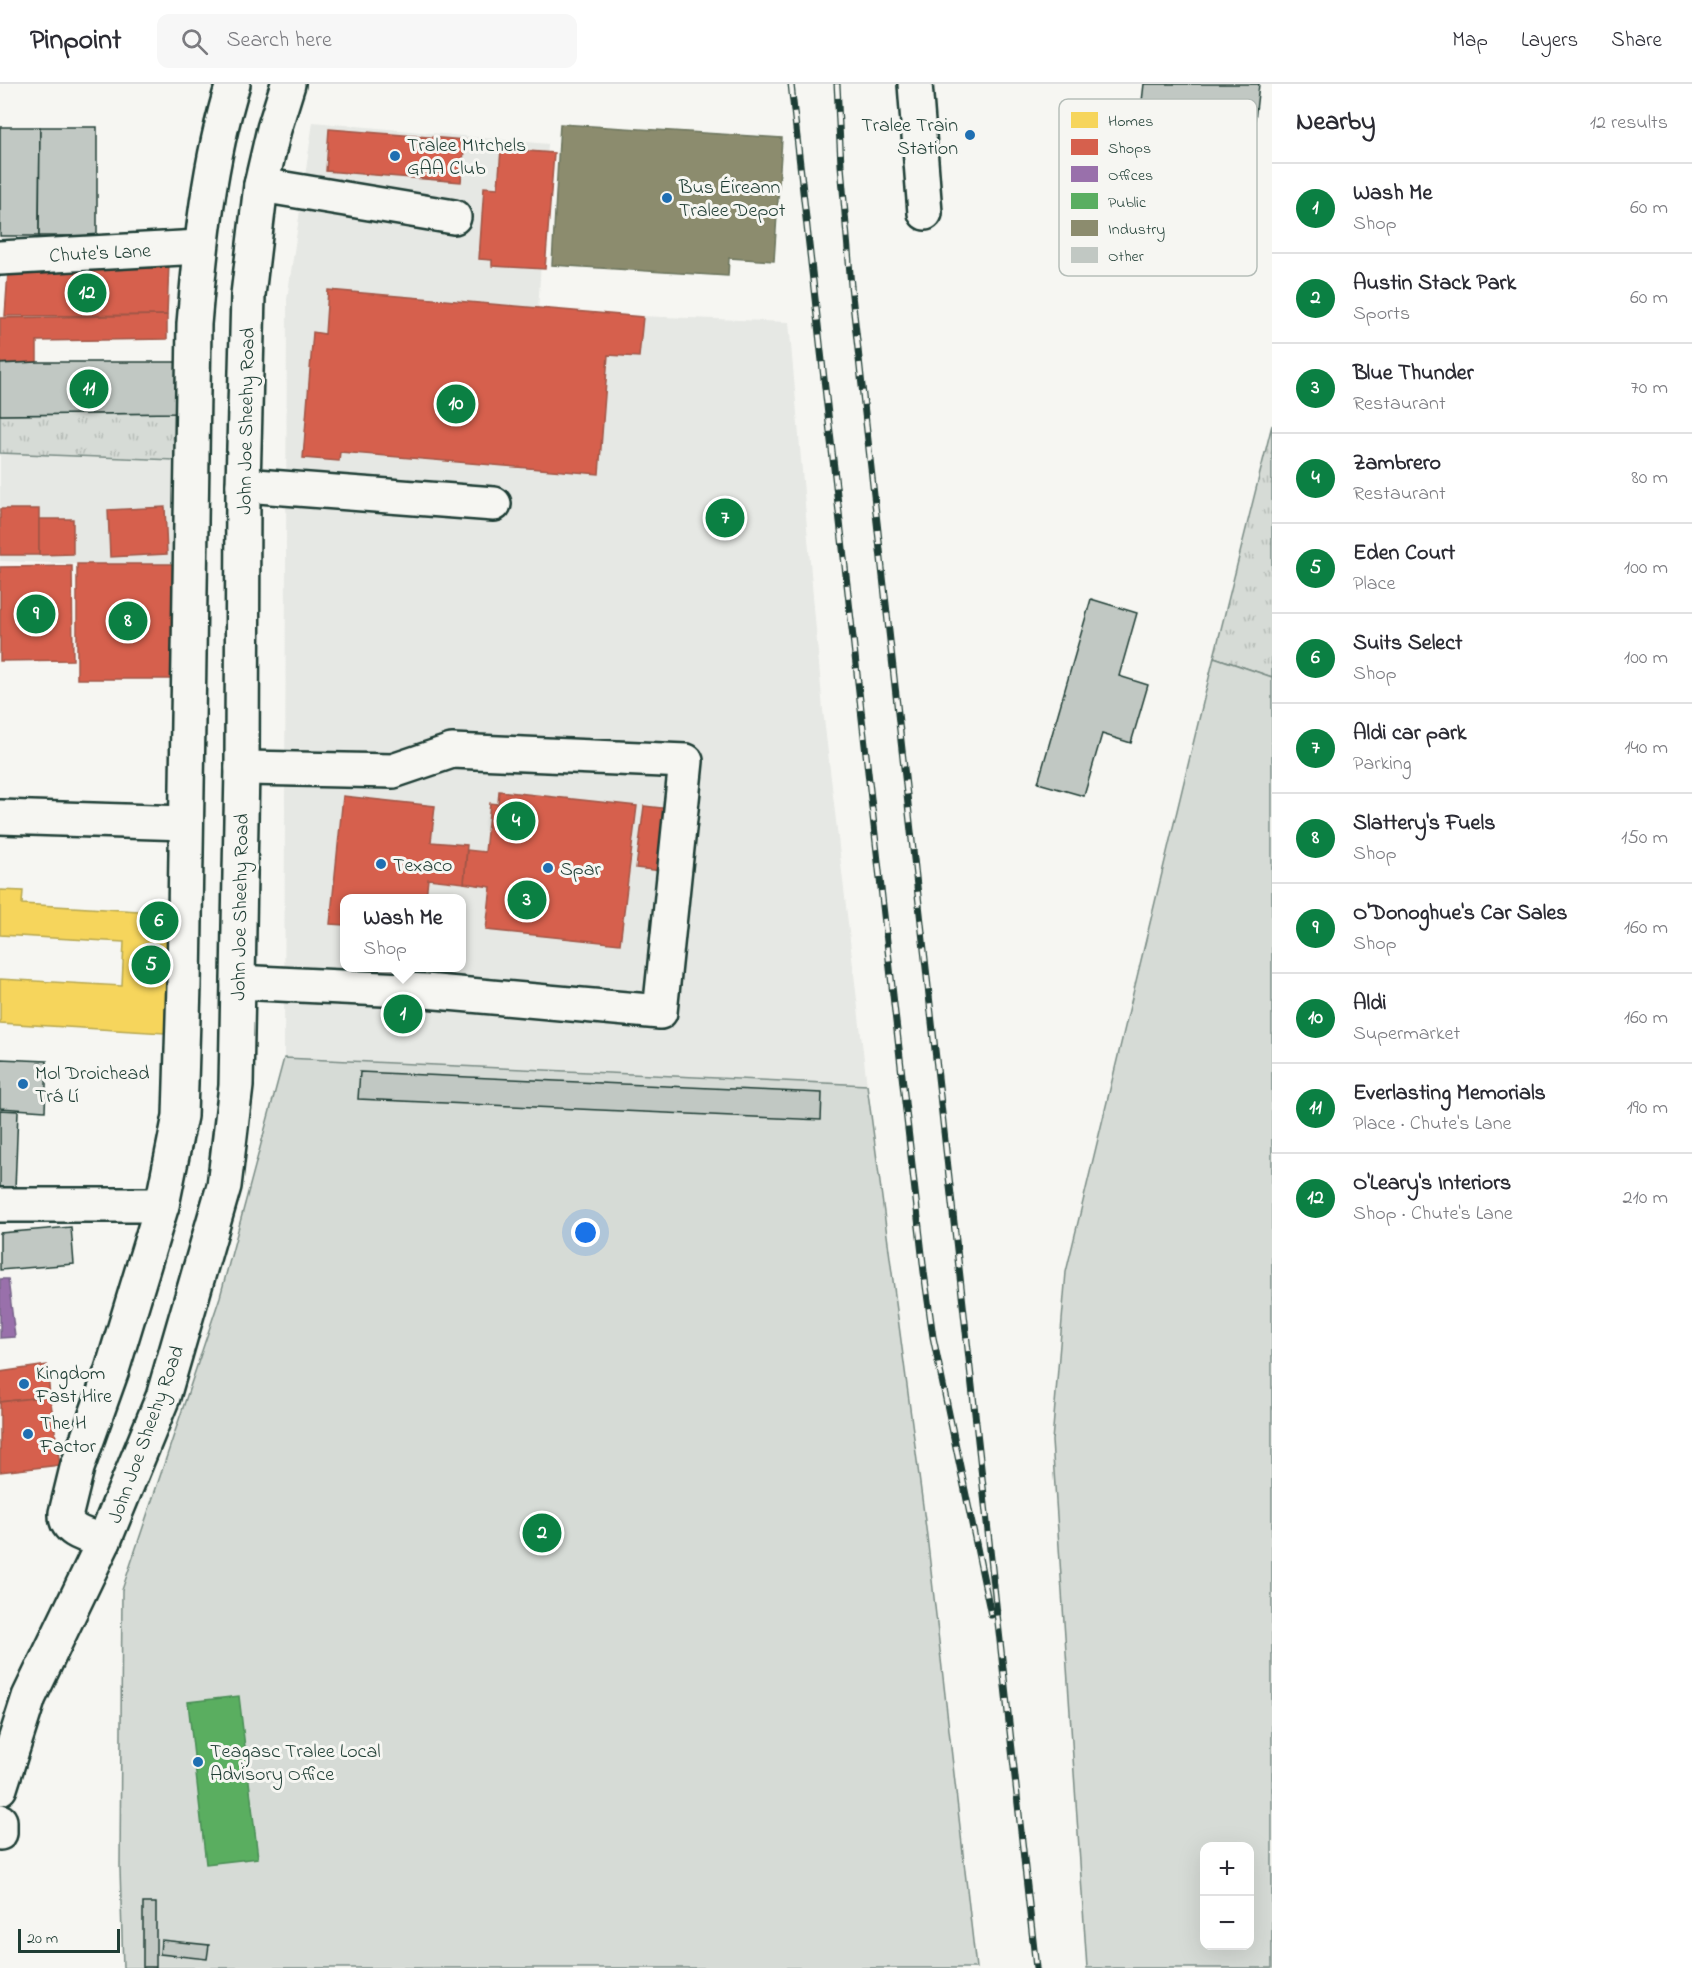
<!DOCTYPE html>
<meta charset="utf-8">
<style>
:root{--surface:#fff;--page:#f7f7f7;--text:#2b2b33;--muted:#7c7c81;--line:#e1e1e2;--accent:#0b8043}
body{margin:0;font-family:"Indie Flower",sans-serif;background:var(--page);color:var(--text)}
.controls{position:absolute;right:18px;bottom:18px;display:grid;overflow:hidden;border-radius:12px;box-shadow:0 6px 24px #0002}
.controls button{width:54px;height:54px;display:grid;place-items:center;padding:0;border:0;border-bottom:2px solid var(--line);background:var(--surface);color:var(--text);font:30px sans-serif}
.scale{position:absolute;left:18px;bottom:15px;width:102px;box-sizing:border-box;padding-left:6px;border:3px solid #1f3d34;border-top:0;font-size:16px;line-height:21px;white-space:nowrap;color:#1f3d34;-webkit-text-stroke:4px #f6f6f2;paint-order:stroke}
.you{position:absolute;left:586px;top:1149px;width:21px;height:21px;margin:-15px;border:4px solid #fff;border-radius:50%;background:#1a73e8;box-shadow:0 0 0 9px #1a73e833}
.badge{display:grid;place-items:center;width:39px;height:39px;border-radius:50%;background:var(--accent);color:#fff;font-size:20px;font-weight:700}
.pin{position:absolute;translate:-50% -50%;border:3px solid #fff;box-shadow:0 2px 6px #0006}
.popup{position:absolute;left:340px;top:810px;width:126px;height:78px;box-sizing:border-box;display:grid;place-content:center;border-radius:12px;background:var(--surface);filter:drop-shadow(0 2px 4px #0005);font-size:20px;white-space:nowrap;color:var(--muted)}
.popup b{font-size:22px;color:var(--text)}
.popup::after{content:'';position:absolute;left:50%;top:100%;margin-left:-12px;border:12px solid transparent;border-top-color:var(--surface)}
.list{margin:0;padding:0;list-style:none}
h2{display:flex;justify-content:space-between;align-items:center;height:78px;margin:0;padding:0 24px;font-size:26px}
h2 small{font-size:20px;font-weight:400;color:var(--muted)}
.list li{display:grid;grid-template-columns:39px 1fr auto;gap:18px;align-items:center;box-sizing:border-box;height:90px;padding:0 24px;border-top:2px solid var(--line)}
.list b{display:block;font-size:22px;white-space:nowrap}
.list p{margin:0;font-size:20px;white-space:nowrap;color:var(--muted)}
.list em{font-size:20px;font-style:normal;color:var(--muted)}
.icon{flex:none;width:33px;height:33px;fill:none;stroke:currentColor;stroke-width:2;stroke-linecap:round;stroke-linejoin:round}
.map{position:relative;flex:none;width:1272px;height:1884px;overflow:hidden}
header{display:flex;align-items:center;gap:36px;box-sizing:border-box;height:84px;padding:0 30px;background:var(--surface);border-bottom:2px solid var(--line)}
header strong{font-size:28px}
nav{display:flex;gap:33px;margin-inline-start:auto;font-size:21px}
.search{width:420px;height:54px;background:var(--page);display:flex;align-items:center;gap:15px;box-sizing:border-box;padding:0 21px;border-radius:12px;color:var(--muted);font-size:22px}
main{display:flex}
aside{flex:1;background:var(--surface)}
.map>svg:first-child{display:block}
.built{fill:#e6e8e4;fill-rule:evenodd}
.grass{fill:url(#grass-tufts);stroke:#7a8c85;stroke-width:1.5}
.pitch{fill:#d6dbd6;stroke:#7a8c85;stroke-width:1.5;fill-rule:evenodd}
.homes{fill:#f6d55c;stroke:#b6a750;stroke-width:1.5}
.shops{fill:#d6604d;stroke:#9f5646;stroke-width:1.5}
.offices{fill:#9970ab;stroke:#746187;stroke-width:1.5}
.public{fill:#5aae61;stroke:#488c54;stroke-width:1.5}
.industry{fill:#8c8c6e;stroke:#6b745d;stroke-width:1.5}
.building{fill:#c1c8c3;stroke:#1f3d34;stroke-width:1.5}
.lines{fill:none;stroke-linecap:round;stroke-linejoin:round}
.minor-casing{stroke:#1f3d34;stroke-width:38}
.major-casing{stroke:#1f3d34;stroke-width:38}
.minor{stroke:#f6f6f2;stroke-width:33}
.major{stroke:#f6f6f2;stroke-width:33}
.rail-casing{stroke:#1f3d34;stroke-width:7}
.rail{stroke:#f6f6f2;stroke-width:4.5;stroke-dasharray:14;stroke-linecap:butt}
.poi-dot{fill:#1f6fb2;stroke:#f6f6f2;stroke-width:2}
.labels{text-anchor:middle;stroke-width:6;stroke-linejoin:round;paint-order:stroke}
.poi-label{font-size:20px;fill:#1f3d34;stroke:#f6f6f2;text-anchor:start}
.street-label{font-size:20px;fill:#1f3d34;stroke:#f6f6f2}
.key{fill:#f6f6f2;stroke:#b6beb9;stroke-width:1.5}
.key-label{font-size:16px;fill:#1f3d34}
</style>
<header>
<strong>Pinpoint</strong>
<div class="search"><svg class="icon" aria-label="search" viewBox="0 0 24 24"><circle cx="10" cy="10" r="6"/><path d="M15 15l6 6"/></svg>Search here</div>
<nav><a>Map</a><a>Layers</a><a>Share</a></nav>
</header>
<main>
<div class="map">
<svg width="1272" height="1884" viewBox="0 0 1272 1884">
<defs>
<pattern id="grass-tufts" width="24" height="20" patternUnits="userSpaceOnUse" patternTransform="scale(1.5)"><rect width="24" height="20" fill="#d6dbd6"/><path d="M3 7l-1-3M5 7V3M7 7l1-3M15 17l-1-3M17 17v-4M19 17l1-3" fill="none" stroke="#b7bdb8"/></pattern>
</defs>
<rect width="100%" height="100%" fill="#f6f6f2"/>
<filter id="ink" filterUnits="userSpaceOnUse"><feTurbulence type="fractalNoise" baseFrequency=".0167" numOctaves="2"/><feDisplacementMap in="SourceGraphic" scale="12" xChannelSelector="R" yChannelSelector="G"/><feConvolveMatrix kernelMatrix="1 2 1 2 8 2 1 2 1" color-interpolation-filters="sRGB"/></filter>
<g filter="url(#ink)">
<g class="built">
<path d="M313,38l235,22 -10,168 251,10 34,388 44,375 -583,-27 3,-759zM344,814h118v70h-118z"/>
<polygon points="0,369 174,376 180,480 77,480 0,477"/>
</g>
<g class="grass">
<polygon points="179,329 174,376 0,369 0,331"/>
<polygon points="1272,341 1272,593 1214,573"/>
</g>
<g class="pitch">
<path d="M1214,573l58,20v1291h-185l-35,-527 14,-169zM1250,1762v100h-46v-100z"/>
<polygon points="284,974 867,1001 927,1452 976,1884 123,1884 120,1784 122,1506 220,1213"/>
</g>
<polygon class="homes" points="0,806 23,807 22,820 172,829 177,906 167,906 165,949 0,939 0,895 122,902 124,858 0,851"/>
<g class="shops">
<polygon points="329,45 465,56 461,98 326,87"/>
<polygon points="501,65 554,69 545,185 492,182 492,176 479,175 484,103 498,104"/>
<polygon points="169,178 167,231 5,232 8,188"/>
<polygon points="328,206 643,233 639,273 608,271 599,390 340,368 339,377 303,374 313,248 325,250"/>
<polygon points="167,231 167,255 37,257 37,278 0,279 0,234"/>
<polygon points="165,423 167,470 110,473 108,426"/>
<rect x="0" y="425" width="39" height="46"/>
<polygon points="39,435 73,435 73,470 39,471"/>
<rect x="77" y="480" width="103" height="115"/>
<polygon points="72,482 73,576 0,577 0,483"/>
<polygon points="499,707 637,722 620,860 486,846 491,803 464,799 467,766 485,768 490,719 498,720"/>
<polygon points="343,712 435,722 431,758 467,761 464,799 428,795 426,814 344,814 344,841 330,840"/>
<polygon points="644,722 670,725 662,787 636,784"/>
<polygon points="47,1281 50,1312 0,1318 0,1288"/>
<polygon points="50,1312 60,1381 0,1388 0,1318"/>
</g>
<polygon class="offices" points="0,1195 8,1195 15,1253 0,1254"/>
<polygon class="public" points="239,1612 258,1774 206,1780 188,1618"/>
<polygon class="industry" points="560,40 782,54 774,177 729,174 728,192 552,181"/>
<g class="building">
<polygon points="1144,0 1259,0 1243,143 1129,130"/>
<polygon points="0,43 40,43 39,152 0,152"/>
<polygon points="40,43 97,43 97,152 39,152"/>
<polygon points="37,278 177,278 179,329 0,331 0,280"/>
<polygon points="1091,515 1137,529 1119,592 1148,601 1131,659 1102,650 1084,712 1038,699"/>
<polygon points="0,975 47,977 45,1027 0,1024"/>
<polygon points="360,988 822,1009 821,1036 358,1015"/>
<polygon points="0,1026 18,1027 15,1105 0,1104"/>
<polygon points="71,1143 74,1180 0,1186 0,1149"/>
<rect x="143" y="1819" width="13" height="64"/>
<polygon points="161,1856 209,1861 207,1875 160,1870"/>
</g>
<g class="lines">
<g class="minor-casing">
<g id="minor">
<polyline points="915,0 925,129"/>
<polyline points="261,101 454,133"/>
<polyline points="0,174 200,163"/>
<polyline points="243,401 494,420"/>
<polyline points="0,733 186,739"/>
<polyline points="238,898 425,907 660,928 686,677 452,667 393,687 242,684"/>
<polyline points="0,1121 162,1121"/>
<path d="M104,1457c-15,-5 -39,-8 -38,-28l11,-45 35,-98 50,-165 18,-89 4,-131 10,-661c7,-81 15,-162 39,-240"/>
</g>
</g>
<g class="major-casing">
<g id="major">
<polyline points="0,1704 29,1613 104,1457 163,1313 224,1102 236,1002 242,684 243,401 248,211 261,101 274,45 288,0"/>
<polyline points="0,1737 0,1749"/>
</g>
</g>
<use href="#minor" class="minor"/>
<use href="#major" class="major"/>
<g class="rail-casing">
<g id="rail">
<polyline points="791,0 924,1188 933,1253 991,1531"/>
<polyline points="837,0 841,81 851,202 1036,1884"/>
</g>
</g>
<use href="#rail" class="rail"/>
</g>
</g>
<g class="poi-dot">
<circle cx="970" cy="51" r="6"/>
<circle cx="395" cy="72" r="6"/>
<circle cx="667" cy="114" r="6"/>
<circle cx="381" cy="780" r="6"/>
<circle cx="548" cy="784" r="6"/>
<circle cx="23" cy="1000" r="6"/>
<circle cx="24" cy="1300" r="6"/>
<circle cx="28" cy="1350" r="6"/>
<circle cx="198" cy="1678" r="6"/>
</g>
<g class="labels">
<g class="poi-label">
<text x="958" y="47" text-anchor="end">Tralee Train<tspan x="958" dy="23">Station</tspan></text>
<text x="407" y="67">Tralee MItchels<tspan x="407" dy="23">GAA Club</tspan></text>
<text x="679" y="109">Bus Éireann<tspan x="679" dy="23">Tralee Depot</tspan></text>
<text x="393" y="787">Texaco</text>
<text x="560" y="791">Spar</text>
<text x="35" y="995">Mol Droichead<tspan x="35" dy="23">Trá Lí</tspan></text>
<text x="36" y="1295">Kingdom<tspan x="36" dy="23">Fast Hire</tspan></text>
<text x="40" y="1345">The H<tspan x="40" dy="23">Factor</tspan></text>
<text x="210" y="1673">Teagasc Tralee Local<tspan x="210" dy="23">Advisory Office</tspan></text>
</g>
<g class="street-label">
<text transform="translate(100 168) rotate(-3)" y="7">Chute's Lane</text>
<text transform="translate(245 337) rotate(-89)" y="7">John Joe Sheehy Road</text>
<text transform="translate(239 823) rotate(-89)" y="7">John Joe Sheehy Road</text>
<text transform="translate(145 1350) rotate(-70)" y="7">John Joe Sheehy Road</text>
</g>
</g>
<rect x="1059" y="15" width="198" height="177" rx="9" class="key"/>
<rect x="1071" y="28" width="27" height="16" fill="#f6d55c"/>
<rect x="1071" y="55" width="27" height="16" fill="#d6604d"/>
<rect x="1071" y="82" width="27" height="16" fill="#9970ab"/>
<rect x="1071" y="109" width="27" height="16" fill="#5aae61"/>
<rect x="1071" y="136" width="27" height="16" fill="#8c8c6e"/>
<rect x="1071" y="163" width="27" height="16" fill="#c1c8c3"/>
<g class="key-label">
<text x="1108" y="42">Homes</text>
<text x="1108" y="69">Shops</text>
<text x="1108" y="96">Offices</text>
<text x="1108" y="123">Public</text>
<text x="1108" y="150">Industry</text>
<text x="1108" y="177">Other</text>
</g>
</svg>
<div class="controls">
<button>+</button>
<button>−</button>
</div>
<div class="scale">20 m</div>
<div class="you"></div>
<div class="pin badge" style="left:403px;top:930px">1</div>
<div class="popup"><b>Wash Me</b>Shop</div>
<div class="pin badge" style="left:542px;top:1449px">2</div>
<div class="pin badge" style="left:527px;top:816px">3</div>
<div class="pin badge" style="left:516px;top:737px">4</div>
<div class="pin badge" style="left:151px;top:881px">5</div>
<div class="pin badge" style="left:159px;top:837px">6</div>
<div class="pin badge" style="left:725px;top:434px">7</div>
<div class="pin badge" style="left:128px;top:537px">8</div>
<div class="pin badge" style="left:36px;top:530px">9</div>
<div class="pin badge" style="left:456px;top:320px">10</div>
<div class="pin badge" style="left:89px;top:305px">11</div>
<div class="pin badge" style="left:87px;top:209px">12</div>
</div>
<aside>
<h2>Nearby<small>12 results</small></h2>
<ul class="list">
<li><span class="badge">1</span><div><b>Wash Me</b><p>Shop</p></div><em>60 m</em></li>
<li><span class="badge">2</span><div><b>Austin Stack Park</b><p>Sports</p></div><em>60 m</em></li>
<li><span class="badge">3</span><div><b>Blue Thunder</b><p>Restaurant</p></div><em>70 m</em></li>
<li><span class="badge">4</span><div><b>Zambrero</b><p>Restaurant</p></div><em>80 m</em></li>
<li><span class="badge">5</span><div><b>Eden Court</b><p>Place</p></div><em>100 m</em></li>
<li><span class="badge">6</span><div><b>Suits Select</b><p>Shop</p></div><em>100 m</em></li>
<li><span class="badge">7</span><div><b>Aldi car park</b><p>Parking</p></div><em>140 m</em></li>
<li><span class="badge">8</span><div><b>Slattery's Fuels</b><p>Shop</p></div><em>150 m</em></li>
<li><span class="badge">9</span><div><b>O'Donoghue's Car Sales</b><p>Shop</p></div><em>160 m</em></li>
<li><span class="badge">10</span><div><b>Aldi</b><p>Supermarket</p></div><em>160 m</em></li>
<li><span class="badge">11</span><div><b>Everlasting Memorials</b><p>Place · Chute's Lane</p></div><em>190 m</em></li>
<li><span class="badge">12</span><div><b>O'Leary's Interiors</b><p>Shop · Chute's Lane</p></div><em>210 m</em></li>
</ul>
</aside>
</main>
